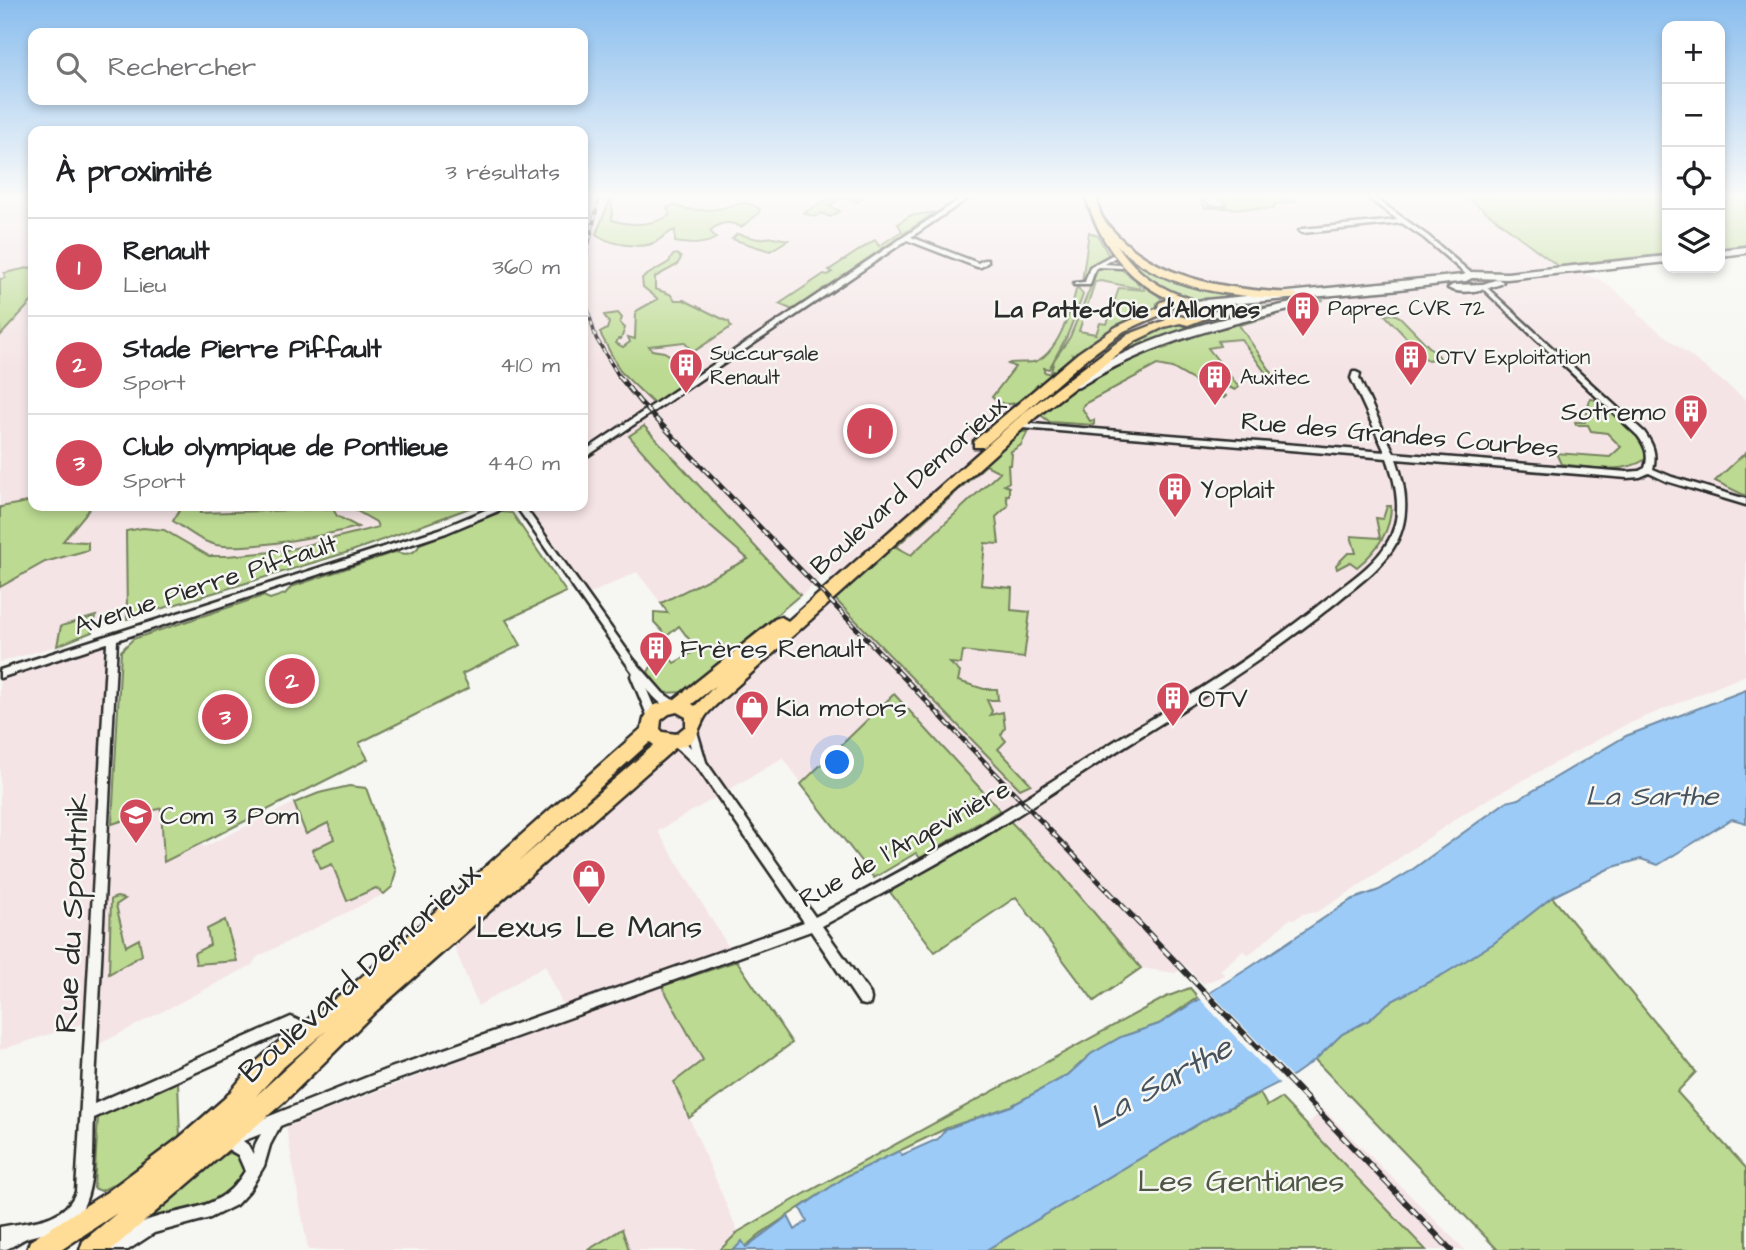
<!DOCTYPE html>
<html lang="fr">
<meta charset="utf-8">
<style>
:root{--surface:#fff;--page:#f2f2f2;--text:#202124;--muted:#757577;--line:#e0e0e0;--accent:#d1495b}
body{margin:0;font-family:"Architects Daughter",sans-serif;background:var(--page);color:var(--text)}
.controls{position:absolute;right:21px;top:21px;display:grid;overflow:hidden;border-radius:14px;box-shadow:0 4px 10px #0003}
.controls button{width:63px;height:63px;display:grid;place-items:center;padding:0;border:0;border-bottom:2px solid var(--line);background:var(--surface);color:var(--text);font:35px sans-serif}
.you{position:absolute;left:838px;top:763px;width:24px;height:24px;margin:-18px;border:5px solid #fff;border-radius:50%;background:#1a73e8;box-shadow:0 0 0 10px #1a73e833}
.badge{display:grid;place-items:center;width:46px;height:46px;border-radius:50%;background:var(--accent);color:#fff;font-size:23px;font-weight:700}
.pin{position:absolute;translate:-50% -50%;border:4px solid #fff;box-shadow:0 2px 7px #0006}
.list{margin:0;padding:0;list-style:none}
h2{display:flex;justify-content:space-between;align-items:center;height:91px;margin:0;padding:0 28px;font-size:30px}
h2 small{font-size:23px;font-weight:400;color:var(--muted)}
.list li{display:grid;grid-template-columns:46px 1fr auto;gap:21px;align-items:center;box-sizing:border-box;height:98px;padding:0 28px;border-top:2px solid var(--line)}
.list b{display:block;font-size:26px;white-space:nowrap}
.list p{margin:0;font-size:23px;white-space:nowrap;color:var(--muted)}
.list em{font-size:23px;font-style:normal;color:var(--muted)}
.icon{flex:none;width:38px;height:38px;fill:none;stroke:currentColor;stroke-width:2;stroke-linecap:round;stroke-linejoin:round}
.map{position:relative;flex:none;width:1746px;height:1250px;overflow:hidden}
.search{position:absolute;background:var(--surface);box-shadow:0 4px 10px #0003;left:28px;top:28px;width:560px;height:77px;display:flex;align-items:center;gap:18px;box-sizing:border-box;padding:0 24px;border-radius:14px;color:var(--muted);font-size:26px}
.panel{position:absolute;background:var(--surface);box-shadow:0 4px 10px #0003;left:28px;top:126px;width:560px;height:385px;border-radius:14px}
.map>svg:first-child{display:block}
.built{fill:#f5e4e6}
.green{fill:#bcda92;stroke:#74825e;stroke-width:2;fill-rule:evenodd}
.water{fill:#9ccbf7;stroke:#6f8ba5;stroke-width:2}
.pier{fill:#f6f6f2}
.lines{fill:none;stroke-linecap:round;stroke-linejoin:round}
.street-casing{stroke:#2b2b2b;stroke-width:5}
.secondary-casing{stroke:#2b2b2b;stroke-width:5}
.primary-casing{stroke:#2b2b2b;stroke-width:5}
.street{fill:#f6f6f2;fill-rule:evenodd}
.secondary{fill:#f6f6f2;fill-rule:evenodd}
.primary{fill:#ffdd96;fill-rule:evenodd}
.rail-far2-casing{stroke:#2b2b2b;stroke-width:3.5}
.rail-far1-casing{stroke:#2b2b2b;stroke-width:5}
.rail-casing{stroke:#2b2b2b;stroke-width:6}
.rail-far2{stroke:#f6f6f2;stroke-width:2;stroke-dasharray:5;stroke-linecap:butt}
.rail-far1{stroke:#f6f6f2;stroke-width:2.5;stroke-dasharray:7;stroke-linecap:butt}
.rail{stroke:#f6f6f2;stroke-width:3.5;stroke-dasharray:10;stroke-linecap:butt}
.labels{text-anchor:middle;stroke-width:5;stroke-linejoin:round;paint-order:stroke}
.far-poi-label{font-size:21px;fill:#2b2b2b;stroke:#f6f6f2;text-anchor:start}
.far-quarter-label{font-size:24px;font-weight:bold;fill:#2b2b2b;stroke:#f6f6f2}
.poi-label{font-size:26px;fill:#2b2b2b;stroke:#f6f6f2;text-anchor:start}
.street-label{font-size:26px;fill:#2b2b2b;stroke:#f6f6f2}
.water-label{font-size:28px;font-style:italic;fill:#47535e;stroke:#f6f6f2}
.near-street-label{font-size:32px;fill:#2b2b2b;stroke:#f6f6f2}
.near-poi-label{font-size:32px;fill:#2b2b2b;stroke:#f6f6f2}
.near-park-label{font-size:32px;fill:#4f5745;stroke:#f6f6f2}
.near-water-label{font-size:33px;font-style:italic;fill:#47535e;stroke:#f6f6f2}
</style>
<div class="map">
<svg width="1746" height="1250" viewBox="0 0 1746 1250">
<rect width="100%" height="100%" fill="#f6f6f2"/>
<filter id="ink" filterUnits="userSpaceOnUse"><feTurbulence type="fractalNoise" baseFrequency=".0143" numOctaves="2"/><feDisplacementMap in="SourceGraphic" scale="14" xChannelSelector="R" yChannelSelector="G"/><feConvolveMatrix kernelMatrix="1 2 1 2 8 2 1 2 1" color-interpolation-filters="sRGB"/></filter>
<g filter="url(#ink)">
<g class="built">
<polygon points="0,195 33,195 33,279 0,287"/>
<polygon points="583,195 1464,195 1558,266 1574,264 1587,275 1601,280 1640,311 1636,313 1746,400 1746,452 1715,481 1746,496 1746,675 1623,726 1485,801 1457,818 1353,890 1317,912 1302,914 1294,920 1291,918 1249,955 1243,951 1224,967 1220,970 1225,975 1203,984 1185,965 1175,973 1141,968 1057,869 894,694 801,782 783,758 658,831 737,961 662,987 703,1060 674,1082 738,1232 720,1250 308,1250 286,1126 569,1019 545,965 478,1006 454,946 442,931 657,739 653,717 689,708 810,605 818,614 834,598 830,570 801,596 761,552 661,603 637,572 585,596 520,506 583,506"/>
<polygon points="33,300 33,506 475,506 352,551 112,623 57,646 0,662 0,336"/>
<polygon points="112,638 103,827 161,807 164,862 202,843 204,847 302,799 319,793 358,786 366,788 396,871 395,879 384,894 257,957 252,965 90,1049 91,1021 0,1050 0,674"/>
<polygon points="1323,1109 1465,1250 1426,1250 1307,1125"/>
</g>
<g class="green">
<path d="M612,195v25c18,6 40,6 58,-5l-3,-7 6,-3c13,6 35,6 50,3 15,-4 23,-9 37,1l-2,5 -17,13c-11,-6 -21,-6 -31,4l6,7c-13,8 -26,6 -41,4v-12c-8,3 -13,8 -19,12 -15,8 -48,2 -60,-8z"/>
<polygon points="835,195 863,198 857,202 842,197 829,206 840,211 830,217 821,213 815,217 804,213"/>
<polygon points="1198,195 1203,195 1209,206 1227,206 1224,200 1218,199 1226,195 1275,195 1296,201 1275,204 1274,209 1205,208"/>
<polygon points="1464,195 1667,195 1667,254 1558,266"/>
<polygon points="1720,195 1746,195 1746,245 1720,248"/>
<polygon points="935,212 793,310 779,304 824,274 828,275 832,272 829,270 875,240 879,246 902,231 898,224 909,216"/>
<polygon points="1101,222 1135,256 1196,283 1305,297 1201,309 1130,270"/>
<polygon points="1089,232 1098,236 1109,256 1088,273 1082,282"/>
<polygon points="737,234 758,239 773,237 788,240 770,251 732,239"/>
<polygon points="677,254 681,258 677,265 655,277 655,289 670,294 675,300 684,300 729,322 731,327 693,352 684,342 649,346 652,350 664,352 699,372 654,404 620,371 600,333 607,329 609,323 604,315 618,313 622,318 620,323 625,328 621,339 618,339 616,343 623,347 630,342 628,337 635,339 636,311 658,299 643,287 642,278 669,262 673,255"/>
<polygon points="33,267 33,300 0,336 0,279 5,278 4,273"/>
<path d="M1104,267h14l16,12 -4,-6 30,24 3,8 -89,52 -2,-4 1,5 -17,16 -5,-2 3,-12 16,-23 28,-68zM1135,279l8,6 1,5 -25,-2 -12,36 -7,-1 -4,11 -17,-3 16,-49 6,-1 40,8z"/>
<path d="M1077,286l6,9 -16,41 -18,33 -5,-1v4l13,3c-15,13 -46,43 -65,22l23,-30 -7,-3 2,-1c7,-1 16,0 23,-1 24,-5 39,-54 44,-76z"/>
<polygon points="1324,300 1215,323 1100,370 1112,351 1161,324 1238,309"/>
<path d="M1272,312l3,4 -36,9 40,58h-6l-32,-44 -23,2 2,5 -12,2 31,39 -4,3 -6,-3 -3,2 -12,-7 -6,3 18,11 -2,2 -52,-30 -15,-3 -73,39 -2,4 8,13 4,-1v5l-44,-3 -8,-6v-3c29,-21 67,-51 102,-62 13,-4 24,2 33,-12z"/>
<polygon points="1394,314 1400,317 1440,358 1427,360 1385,315"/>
<path d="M1590,399c19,-1 58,41 56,60 -24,16 -57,8 -85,5l-5,-11 54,4 11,-10 -14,-14 -16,-2 -3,-6h-12l-1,-3h10z"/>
<polygon points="644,426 800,595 685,692 663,693 648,672 655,660 664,661 667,654 674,663 697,650 679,626 667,636 654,622 654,612 668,613 661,603 748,559 704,521 629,436"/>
<path d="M1028,431l-7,14 -11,7 2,2 -1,11h-3l1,17 -5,3 5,2v8h-3l2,11 -12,11 3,27 -14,-1 -4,42 31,3 -1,22 19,2 -6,46 -61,-7 -2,13 -11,-1 10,9 -2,9 26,8h13l1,11h-11l5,11 -2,4 13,-3 2,16 -4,7 5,6 -8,8 33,35 -11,5 -186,-191 164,-147 24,-19zM986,465l14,7 -89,83 -15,-8z"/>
<polygon points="1746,452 1746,496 1715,481"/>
<polygon points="33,501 33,506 92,506 63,541 88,542 88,550 45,562 0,587 0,507"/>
<path d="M182,506h21l-3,7 133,-4 4,7 21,11c-32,8 -111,24 -142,18 -16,-4 -29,-15 -43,-24z"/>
<polygon points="348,506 475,506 352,551 127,619 126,531 143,528 164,530 209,556 227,556 283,551 378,527 376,522"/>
<path d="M1387,506h4c0,26 -14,45 -34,61l-7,-5 -13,7 -1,-4 12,-12h8l-5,-17 29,2 -4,-20 7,1z"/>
<path d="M501,512l11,1 54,79 -60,28 15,25 -59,29 7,14 -110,55 9,16 -204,103 -3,-54 -49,16 9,-173 12,-12 130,-43 7,3 15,-5 6,-7 104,-35c11,3 20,3 25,-8z"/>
<polygon points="96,616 92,632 57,646 61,626"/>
<polygon points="894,694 1000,810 920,858 916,853 874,878 801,784"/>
<polygon points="349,786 366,788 396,871 392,887 384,894 376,888 347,901 332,864 321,869 312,850 334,839 328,823 306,834 294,803 319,793"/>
<polygon points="1009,820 1057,869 1141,968 1094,1001 1016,897 935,952 890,892"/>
<polygon points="117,897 125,899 116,905 126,946 139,939 142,955 109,974 111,899"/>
<polygon points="1552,897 1696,1072 1677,1092 1746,1168 1746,1250 1498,1250 1315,1060 1342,1034 1369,1020 1388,1003 1444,974 1494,943"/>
<polygon points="225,920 237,961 196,964 194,953 210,945 207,929"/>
<polygon points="737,961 792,1043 689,1118 674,1082 703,1060 662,986"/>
<polygon points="1190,988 1198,997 1159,1024 1121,1037 1091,1054 1068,1075 1011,1106 947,1128 847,1176 760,1234 745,1247 742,1242 734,1250 720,1250 738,1232 806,1193 1166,997"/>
<polygon points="178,1081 180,1139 147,1168 101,1191 94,1188 98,1117"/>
<polygon points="1260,1093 1267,1106 1281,1098 1426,1250 986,1250 1210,1117"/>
<polygon points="229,1153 235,1154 250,1163 237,1194 103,1250 197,1168"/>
<polygon points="622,1229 629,1250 588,1250"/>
</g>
<polygon class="water" points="1746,690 1746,823 1732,819 1658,865 1641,859 1610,868 1552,897 1494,943 1444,974 1388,1003 1369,1020 1342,1034 1315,1060 1294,1075 1210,1117 986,1250 734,1250 742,1241 746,1247 788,1216 795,1230 807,1221 800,1208 847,1176 899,1151 902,1155 938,1139 946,1129 1011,1106 1068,1075 1091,1054 1121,1037 1159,1024 1249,968 1351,900 1379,890 1409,872 1506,802 1519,799 1626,736"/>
<polygon class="pier" points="1207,989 1293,1078 1280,1084 1196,995"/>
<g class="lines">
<g class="street-casing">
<g id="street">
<polygon points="966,195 973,195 911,237 978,263 984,260 988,260 988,262 981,267 977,267 907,240 583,459 583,452"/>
<polygon points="1364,195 1371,195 1428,236 1472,274 1472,276 1468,276 1424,238 1402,223 1302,233 1299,231 1302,229 1398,220"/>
<polygon points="1112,255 1115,257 1114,258 1104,264 1120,265 1123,267 1122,268 1098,267 1095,269 1090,285 1074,285 1074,283 1085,282 1090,267"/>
<path d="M1484,285l160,147c9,12 13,22 9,37l19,8 74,22v6l-80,-24 -17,-8 -9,4 -13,1 -231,-19c11,31 15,62 -4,91 -14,21 -35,35 -54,51 -62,50 -129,93 -197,135 -47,29 -92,60 -139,89 -58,36 -120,69 -180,101l48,68 1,5 -1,5 -5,1 -5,-1 -49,-73 -426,153 -105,42 -10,19 -6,21 -15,25 -13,14 -26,13 -56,15 -26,17h-20l2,-5c13,-9 27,-22 41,-26 40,-13 70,-8 94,-48l-7,-16 -12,-7 -2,-5 2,-5 5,-2 3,1 1,-7 150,-60 419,-148 -106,-154 -25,-24 -1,-3 1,-3c8,-3 13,5 18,10l-4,-17 1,-3 4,-1 4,1 10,34 109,155c59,-31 119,-63 176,-98 49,-29 95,-61 144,-90 67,-40 132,-82 193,-131 20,-16 44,-31 58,-53 18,-27 11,-59 1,-87l-365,-30 -3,-1v-4l366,29 -34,-74 2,-6h3l4,2 -1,4 35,75 233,19 12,-1 6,-3c4,-13 1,-21 -7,-32l-156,-148v-2zM261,1134l-5,9 -3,11 -5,-9 -5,-4z"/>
<path d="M495,506h11l-1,2 -59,25 -329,107 -23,464 197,-87 11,5 2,5 -2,5 -5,2 -7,-4 -196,88c-2,33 4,90 -28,108 -11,6 -24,7 -37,11 -10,3 -18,13 -29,13v-23c29,-6 63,-4 76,-35l31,-549 -107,35v-8l440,-141z"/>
<path d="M516,506h8l110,154 29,33 13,9 1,3 -1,3c-12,2 -22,-11 -30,-20l12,29 -1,3 -4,1 -4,-1 -18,-44 2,-3z"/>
</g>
</g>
<g class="secondary-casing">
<g id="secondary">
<polygon points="1746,247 1746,253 1720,256 1720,250"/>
<polygon points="1667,256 1667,262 1507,279 1472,278 1466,281 1391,290 1195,307 1190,304 1195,301 1463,275 1470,272 1507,273"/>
<path d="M1498,279l5,3 -2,2c-14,5 -39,12 -53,4l5,-3 30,-1z"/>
<path d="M1311,299l5,3 -1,2c-86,20 -161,36 -236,83l-4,1 -6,-3c11,-11 28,-18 41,-25 63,-32 133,-47 201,-61z"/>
<polygon points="1235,306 1240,309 1239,311 1202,319 1197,316"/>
</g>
</g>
<g class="primary-casing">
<path id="primary" d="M1085,195h10c3,8 4,19 9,25 44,59 122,70 190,73l6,3 -6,3c-60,-2 -133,-9 -177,-54 13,19 30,35 51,45 14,7 30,9 40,21l-2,7 -18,7 -8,-2 -16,4 -29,14 -99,76 -319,287c-4,4 -9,8 -12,13 -10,17 -6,26 -30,31l-299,263 -91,90 -174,149h-31l3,-9 34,-28 -56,37h-34l3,-9 77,-49 72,-54 46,-40 28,-33 23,-21 73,-56 293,-260 2,-9 8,-13 23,-7 100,-80 6,-2 7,4 238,-210 101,-76 39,-15 -6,-5 -36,16 -38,28 -102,88h-10v-6l104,-88 38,-26 42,-19 1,-5 10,-4c-46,-22 -69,-57 -84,-104zM1178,304l13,3 5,7 -9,4 -16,-4 -2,-7zM715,686l-20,20 -3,-2zM677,712l9,5v9l-10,8 -13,-2 -3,-3 1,-9 8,-6zM650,742l4,3 -136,117zM327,1030l-71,66 24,-26z"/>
</g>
<use href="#street" class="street"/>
<use href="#secondary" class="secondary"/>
<use href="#primary" class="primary"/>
<g class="rail-far2-casing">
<g id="rail-far2">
<polyline points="583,268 600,195"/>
<polyline points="583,293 596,338 620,378"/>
</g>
</g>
<g class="rail-far1-casing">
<polyline id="rail-far1" points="619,376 640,402 1109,892"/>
</g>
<g class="rail-casing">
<polyline id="rail" points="1107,890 1451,1250"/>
</g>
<use href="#rail-far2" class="rail-far2"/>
<use href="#rail-far1" class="rail-far1"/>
<use href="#rail" class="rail"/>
</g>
</g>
<linearGradient id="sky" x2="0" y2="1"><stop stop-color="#89bdee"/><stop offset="0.53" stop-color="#fbfbf9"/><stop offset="1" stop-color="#fbfbf9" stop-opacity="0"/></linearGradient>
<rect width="1746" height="370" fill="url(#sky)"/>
<defs>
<g id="building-pin" transform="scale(1.75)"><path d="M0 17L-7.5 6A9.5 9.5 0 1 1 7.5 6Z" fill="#d1495b" stroke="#f6f6f2"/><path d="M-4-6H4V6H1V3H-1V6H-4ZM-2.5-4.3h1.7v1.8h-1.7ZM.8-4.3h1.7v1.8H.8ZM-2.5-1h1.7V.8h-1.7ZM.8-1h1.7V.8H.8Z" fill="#fff"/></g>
<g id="shop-pin" transform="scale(1.75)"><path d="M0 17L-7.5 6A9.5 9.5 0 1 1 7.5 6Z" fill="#d1495b" stroke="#f6f6f2"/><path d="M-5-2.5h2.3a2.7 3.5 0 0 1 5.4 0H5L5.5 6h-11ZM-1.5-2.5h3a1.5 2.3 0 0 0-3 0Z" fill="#fff"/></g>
<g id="school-pin" transform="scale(1.75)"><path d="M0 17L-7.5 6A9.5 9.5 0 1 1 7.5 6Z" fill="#d1495b" stroke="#f6f6f2"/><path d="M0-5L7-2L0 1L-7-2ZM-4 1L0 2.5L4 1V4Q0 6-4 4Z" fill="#fff"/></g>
</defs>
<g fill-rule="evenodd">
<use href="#building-pin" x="1303" y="308"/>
<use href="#building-pin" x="1411" y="357"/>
<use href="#building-pin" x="686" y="365"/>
<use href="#building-pin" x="1215" y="377"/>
<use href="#building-pin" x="1691" y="411"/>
<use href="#building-pin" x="1175" y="489"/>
<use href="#building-pin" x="656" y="648"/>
<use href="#building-pin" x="1173" y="698"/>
<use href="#shop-pin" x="752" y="707"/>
<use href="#school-pin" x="136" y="815"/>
<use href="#shop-pin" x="589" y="876"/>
</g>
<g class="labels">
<g class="far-poi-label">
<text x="1328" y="315">Paprec CVR 72</text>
<text x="710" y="360">Succursale<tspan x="710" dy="24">Renault</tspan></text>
<text x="1436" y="364">OTV Exploitation</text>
<text x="1240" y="384">Auxitec</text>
</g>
<g class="far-quarter-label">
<text x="1127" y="317">La Patte-d'Oie d'Allonnes</text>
</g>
<g class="poi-label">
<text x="1666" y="420" text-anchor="end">Sotremo</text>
<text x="1200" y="498">Yoplait</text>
<text x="680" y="657">Frères Renault</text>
<text x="1198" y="707">OTV</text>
<text x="776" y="716">Kia motors</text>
<text x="160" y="824">Com 3 Pom</text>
</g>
<g class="street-label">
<text transform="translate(1400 434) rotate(5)" y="9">Rue des Grandes Courbes</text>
<text transform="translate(908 485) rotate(-42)" y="9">Boulevard Demorieux</text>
<text transform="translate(205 584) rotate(-18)" y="9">Avenue Pierre Piffault</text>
<text transform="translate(904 843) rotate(-29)" y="9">Rue de l'Angevinière</text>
</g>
<g class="water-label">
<text x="1652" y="805">La Sarthe</text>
</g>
<g class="near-street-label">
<text transform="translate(71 913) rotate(-87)" y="11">Rue du Spoutnik</text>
<text transform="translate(359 972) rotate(-42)" y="11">Boulevard Demorieux</text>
</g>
<g class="near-poi-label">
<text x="589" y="937">Lexus Le Mans</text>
</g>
<g class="near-park-label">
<text x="1241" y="1191">Les Gentianes</text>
</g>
<g class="near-water-label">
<text transform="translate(1160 1081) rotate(-29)" y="12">La Sarthe</text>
</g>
</g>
</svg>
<div class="controls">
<button>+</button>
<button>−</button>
<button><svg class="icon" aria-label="locate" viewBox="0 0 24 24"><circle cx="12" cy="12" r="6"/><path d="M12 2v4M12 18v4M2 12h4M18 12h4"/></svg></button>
<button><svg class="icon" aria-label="layers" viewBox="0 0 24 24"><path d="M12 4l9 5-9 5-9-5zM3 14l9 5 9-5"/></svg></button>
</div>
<div class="you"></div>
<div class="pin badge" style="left:870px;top:431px">1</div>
<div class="pin badge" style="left:292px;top:681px">2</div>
<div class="pin badge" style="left:225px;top:717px">3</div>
<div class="search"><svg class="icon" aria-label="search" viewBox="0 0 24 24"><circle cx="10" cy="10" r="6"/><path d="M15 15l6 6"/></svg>Rechercher</div>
<section class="panel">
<h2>À proximité<small>3 résultats</small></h2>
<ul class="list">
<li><span class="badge">1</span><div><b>Renault</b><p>Lieu</p></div><em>360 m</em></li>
<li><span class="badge">2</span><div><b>Stade Pierre Piffault</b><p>Sport</p></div><em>410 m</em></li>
<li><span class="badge">3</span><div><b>Club olympique de Pontlieue</b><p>Sport</p></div><em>440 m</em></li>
</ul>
</section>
</div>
